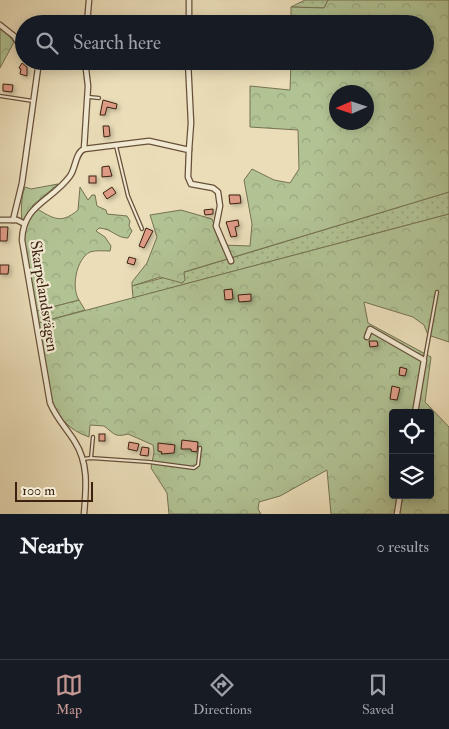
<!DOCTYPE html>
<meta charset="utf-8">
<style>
:root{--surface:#171b24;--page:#20242c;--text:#f1f3f6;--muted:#9ea1a6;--line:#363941;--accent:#c59692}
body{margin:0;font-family:"IM FELL Double Pica",serif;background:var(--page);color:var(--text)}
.controls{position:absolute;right:15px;bottom:15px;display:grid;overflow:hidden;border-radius:5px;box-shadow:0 2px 12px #0003}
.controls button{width:45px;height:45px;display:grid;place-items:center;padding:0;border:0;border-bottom:1px solid var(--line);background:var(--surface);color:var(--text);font:25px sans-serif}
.compass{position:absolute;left:329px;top:85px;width:45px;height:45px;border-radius:50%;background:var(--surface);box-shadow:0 2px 12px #0003;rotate:267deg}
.scale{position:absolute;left:15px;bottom:12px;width:78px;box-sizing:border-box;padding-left:5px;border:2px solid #3c2110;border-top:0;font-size:14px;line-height:18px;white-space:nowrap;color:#3c2110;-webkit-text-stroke:4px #f1e9d1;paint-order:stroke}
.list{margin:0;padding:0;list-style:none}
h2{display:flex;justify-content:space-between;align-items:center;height:65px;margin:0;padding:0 20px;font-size:21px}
h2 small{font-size:16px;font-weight:400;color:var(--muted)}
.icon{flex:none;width:28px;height:28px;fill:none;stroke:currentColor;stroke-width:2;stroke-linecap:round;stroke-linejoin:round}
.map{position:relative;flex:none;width:449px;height:514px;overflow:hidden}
.search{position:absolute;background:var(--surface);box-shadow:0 2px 12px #0003;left:15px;right:15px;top:15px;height:55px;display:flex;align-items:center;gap:12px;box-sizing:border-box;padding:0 18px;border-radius:28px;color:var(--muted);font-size:19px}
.sheet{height:145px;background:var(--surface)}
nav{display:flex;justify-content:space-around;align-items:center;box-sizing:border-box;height:70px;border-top:1px solid var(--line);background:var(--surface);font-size:14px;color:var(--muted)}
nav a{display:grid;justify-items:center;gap:2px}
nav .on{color:var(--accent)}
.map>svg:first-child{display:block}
.grass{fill:url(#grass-dots);stroke:#767252}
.forest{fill:url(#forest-crowns);stroke:#767252;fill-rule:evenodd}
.building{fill:#dd9b86;stroke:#3c2110;filter:url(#shadow)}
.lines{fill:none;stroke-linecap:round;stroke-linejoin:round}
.service-casing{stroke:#68503a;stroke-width:4.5}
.minor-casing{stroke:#68503a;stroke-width:7}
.service{stroke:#f1e9d1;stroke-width:2}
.minor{stroke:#f1e9d1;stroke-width:4.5}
.labels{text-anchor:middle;stroke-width:4.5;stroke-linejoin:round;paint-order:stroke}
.street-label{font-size:16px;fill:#3c2110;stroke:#f1e9d1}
</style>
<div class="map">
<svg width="449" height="514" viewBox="0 0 449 514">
<defs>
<pattern id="grass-dots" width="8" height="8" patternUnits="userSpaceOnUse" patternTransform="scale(1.25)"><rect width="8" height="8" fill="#b1c293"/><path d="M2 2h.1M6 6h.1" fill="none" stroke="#99a67e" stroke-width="1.8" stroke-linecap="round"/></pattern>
<pattern id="forest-crowns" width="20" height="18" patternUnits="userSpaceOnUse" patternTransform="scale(1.25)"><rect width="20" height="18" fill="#b1c293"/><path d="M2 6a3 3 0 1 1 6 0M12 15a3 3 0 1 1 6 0" fill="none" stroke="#99a67e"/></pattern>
<filter id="shadow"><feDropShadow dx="2" dy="2" stdDeviation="2.5" flood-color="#0004"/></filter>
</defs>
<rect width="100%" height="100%" fill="#eaddb8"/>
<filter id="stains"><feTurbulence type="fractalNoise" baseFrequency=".004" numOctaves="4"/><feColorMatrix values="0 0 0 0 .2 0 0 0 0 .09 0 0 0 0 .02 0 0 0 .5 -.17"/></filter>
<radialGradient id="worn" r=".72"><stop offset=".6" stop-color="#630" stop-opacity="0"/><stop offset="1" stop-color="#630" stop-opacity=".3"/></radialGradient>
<g class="grass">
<polygon points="305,0 328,0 324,8 291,7"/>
<polygon points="449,192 449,214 133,298 132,286 185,272"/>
<polygon points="79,300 85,310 38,323 36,311"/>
</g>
<g class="forest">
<path d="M328,0h121v192l-265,80 1,8 -3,3 -22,-6 -28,9v-4l15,-19 10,-26 -7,-22 31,-5 31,9 10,26 28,1 2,-22 -8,-44 8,-11 22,11 16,3 9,-14 -1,-39 -48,-3v-41l40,4 1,-29h134v-37h-134v-17l33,1zM336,92h30v30h-30z"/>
<polygon points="0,27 4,29 14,42 0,68"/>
<path d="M58,184l-26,22c20,11 27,20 46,4l2,-23 8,13 4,-5h3l2,11 9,4 1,4 20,2 3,5 -1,5 3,5 -4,7c-12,0 -15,-9 -29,-10l-3,3 9,6 6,9 -1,5c-5,0 -15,-1 -20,1 -14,7 -19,36 -11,48l-43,11c-5,-28 -22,-100 -11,-124l6,2z"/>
<path d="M449,214v128l-21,-7 -4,-10 -11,-8 -49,-15 4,21 63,34 -6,45 24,25v87h-118l-4,-44 -47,26 -21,6 -1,7 3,5h-92l-2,-21 -16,-25 3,-16 -1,-7 -25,-11c-14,4 -14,-1 -24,-8l-14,-1 -1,12c-20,-7 -31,-19 -39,-39l-12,-75zM393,413h37v82h-37z"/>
</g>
<g class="building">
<polygon points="22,63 27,67 27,76 20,74 21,69 19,68"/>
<polygon points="3,84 13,85 12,92 3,91"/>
<polygon points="103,100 117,104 116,109 107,107 105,115 100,115"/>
<polygon points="103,126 109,126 110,136 104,137"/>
<polygon points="109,166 112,176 102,177 102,167"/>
<rect x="89" y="176" width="7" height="7"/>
<polygon points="112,187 116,193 107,199 103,193"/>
<polygon points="229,195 240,195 241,203 230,204"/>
<polygon points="213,209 213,214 205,215 204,210"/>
<polygon points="238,220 239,226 235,227 237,236 231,237 226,222"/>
<polygon points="0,227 8,227 7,241 0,241"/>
<polygon points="146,228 153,231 144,248 139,246"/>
<polygon points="129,257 136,259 134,265 127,263"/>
<polygon points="0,265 9,265 8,274 0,274"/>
<polygon points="232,289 233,299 225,300 224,290"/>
<polygon points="251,294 251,301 239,302 238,295"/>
<polygon points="369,341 377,341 378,346 370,347"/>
<polygon points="400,367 407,369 405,376 399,375"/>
<polygon points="392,386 400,388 397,400 390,399"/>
<rect x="99" y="434" width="6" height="7"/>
<polygon points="182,440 198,442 197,452 191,451 191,449 181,449"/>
<polygon points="129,442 139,444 137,451 128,449"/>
<polygon points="158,443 175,445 174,453 161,454 162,452 158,451"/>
<polygon points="142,447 149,448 148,456 140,455"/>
</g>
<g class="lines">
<g class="service-casing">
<g id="service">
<polyline points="0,96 33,101"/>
<polyline points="89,97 99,98"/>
<polyline points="116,146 128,196 142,229"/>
<polyline points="425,358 437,292"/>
<polyline points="91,458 93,437"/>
<polyline points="83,459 91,458 149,462 194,468 198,465 200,448"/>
</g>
</g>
<g class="minor-casing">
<g id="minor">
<polyline points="87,24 89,0"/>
<polyline points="189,24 189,0"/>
<polyline points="0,25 14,36 24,51"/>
<polyline points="188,61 191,123 189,150"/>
<polyline points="84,149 149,141 189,150 188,177 191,184 213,188 218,192 220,206 216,226 231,261"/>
<polyline points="0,220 17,220 23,223"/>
<polyline points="13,220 22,183 39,61"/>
<polyline points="367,337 370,329 424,360 415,413"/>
<path d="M84,514c2,-25 5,-50 -9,-72 -8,-13 -19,-24 -25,-39l-28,-163c1,-36 30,-39 48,-64 6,-8 5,-23 14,-27l4,-63 -3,-25"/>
<polyline points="397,514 400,495"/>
</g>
</g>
<use href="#service" class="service"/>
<use href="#minor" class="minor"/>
</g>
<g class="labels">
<g class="street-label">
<text transform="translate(45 296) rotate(81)" y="6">Skarpelandsvägen</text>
</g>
</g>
<rect width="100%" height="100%" filter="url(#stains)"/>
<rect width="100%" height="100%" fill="url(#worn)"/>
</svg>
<div class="controls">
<button><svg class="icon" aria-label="locate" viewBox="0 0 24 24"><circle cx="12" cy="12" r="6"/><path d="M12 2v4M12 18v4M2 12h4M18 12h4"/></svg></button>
<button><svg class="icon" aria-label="layers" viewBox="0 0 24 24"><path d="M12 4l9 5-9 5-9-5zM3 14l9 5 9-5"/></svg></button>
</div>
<svg class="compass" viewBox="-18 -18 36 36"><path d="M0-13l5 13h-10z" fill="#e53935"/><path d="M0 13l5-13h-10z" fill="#9ea1a6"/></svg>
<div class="scale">100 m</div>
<div class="search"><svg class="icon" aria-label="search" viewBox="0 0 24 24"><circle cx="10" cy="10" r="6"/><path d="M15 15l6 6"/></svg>Search here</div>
</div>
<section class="sheet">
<h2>Nearby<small>0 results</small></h2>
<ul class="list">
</ul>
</section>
<nav>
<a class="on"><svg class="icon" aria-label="map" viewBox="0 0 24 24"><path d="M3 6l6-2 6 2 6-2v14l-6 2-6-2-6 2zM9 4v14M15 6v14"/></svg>Map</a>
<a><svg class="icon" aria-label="directions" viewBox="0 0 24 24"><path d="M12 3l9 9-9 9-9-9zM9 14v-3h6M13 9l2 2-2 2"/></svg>Directions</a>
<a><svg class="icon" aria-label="saved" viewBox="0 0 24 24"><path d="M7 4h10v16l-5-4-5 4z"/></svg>Saved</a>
</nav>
